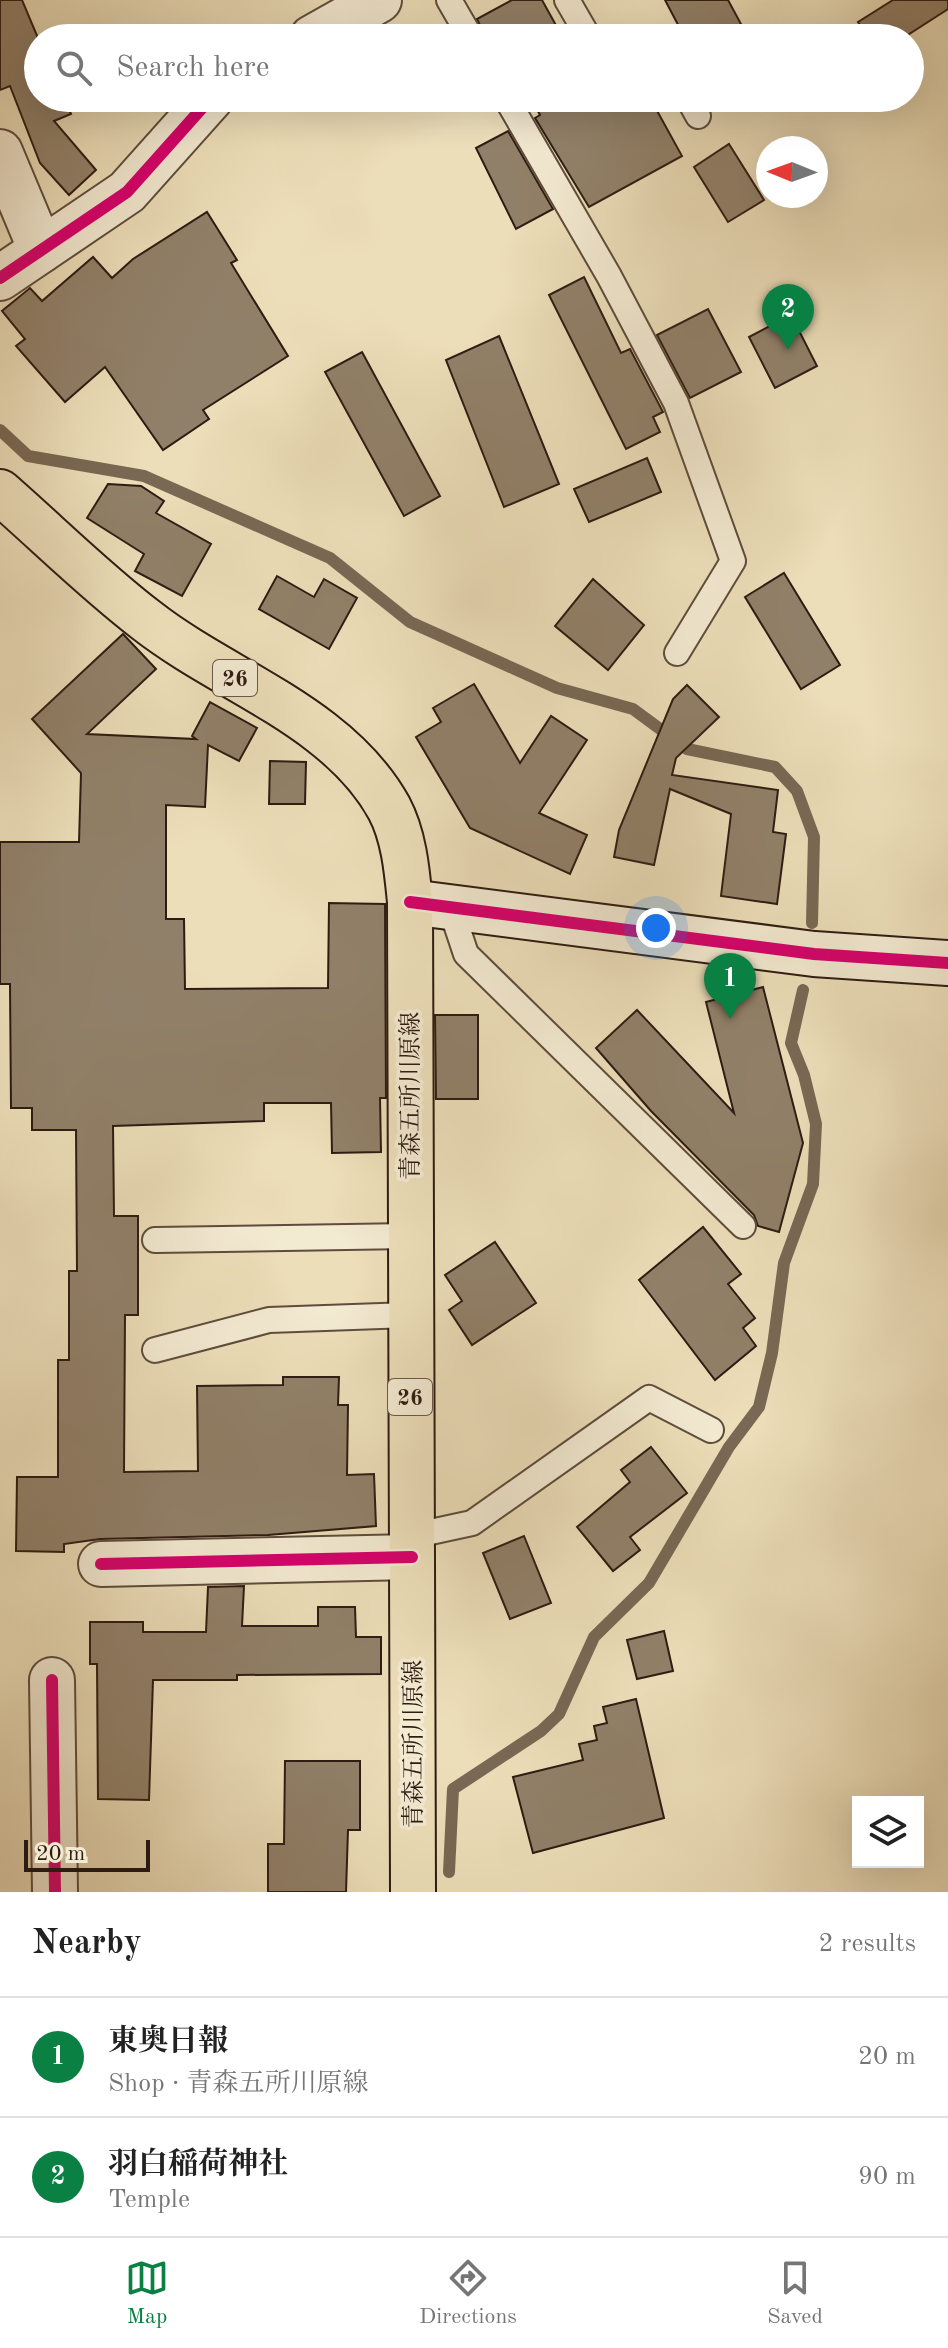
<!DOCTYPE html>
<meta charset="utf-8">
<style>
:root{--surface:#fff;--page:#f2f2f2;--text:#222;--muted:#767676;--line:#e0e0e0;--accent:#0b8043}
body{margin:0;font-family:"Old Standard TT","Noto Serif JP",serif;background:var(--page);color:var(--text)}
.controls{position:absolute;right:24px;bottom:24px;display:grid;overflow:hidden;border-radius:0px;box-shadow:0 8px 32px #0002}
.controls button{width:72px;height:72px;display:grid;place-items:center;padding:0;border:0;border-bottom:2px solid var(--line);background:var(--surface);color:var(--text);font:40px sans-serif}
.compass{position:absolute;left:756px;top:136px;width:72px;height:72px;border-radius:50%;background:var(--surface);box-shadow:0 8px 32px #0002;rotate:271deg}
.scale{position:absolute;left:24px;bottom:20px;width:126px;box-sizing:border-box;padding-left:8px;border:4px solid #2e1b12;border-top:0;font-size:22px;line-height:28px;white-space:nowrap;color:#2e1b12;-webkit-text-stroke:6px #f3ead2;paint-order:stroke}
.you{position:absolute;left:656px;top:928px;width:28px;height:28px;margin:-20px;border:6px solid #fff;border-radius:50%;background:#1a73e8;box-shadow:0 0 0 12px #1a73e833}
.badge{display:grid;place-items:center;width:52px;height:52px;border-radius:50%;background:var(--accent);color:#fff;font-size:26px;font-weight:700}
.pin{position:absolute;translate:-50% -66px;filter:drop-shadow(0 2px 4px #0008)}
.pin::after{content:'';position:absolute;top:42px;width:28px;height:24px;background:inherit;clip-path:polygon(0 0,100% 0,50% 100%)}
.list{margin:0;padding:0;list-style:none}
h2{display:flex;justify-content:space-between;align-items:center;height:104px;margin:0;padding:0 32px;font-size:34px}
h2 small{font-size:26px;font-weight:400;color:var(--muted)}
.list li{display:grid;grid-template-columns:52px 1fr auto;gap:24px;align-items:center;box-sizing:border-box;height:120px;padding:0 32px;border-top:2px solid var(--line)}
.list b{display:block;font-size:30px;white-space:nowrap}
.list p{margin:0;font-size:26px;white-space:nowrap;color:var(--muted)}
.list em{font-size:26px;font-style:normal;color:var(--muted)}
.icon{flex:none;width:44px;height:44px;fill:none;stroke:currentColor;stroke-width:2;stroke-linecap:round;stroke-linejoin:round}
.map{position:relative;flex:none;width:948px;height:1892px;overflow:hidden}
.search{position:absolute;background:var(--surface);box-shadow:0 8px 32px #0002;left:24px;right:24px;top:24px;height:88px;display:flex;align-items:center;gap:20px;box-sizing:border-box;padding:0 28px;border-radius:44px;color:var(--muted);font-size:30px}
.sheet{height:344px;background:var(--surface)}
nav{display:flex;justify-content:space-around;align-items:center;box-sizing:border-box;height:112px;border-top:2px solid var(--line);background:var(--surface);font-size:22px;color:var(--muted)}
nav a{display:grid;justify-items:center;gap:4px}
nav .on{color:var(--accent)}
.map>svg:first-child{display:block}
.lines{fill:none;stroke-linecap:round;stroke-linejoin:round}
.stream{stroke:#796854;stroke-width:12}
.building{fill:#918069;stroke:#2e1b12;stroke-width:2}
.lane-casing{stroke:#5e4c3c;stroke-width:28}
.street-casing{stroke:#5e4c3c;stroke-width:48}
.secondary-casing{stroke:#2e1b12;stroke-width:48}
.primary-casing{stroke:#2e1b12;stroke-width:48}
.lane{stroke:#f3ead2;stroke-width:24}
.street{stroke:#f3ead2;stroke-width:44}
.secondary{stroke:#f3ead2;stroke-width:44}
.primary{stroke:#ecdeb9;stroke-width:44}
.cycleway-casing{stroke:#f3ead2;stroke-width:17}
.cycleway{stroke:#d6006c;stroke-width:12}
.labels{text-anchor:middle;stroke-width:7;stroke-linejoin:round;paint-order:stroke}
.shield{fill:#f3ead2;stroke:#69594c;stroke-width:2}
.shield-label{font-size:22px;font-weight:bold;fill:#2e1b12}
.street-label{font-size:24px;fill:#2e1b12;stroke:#f3ead2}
</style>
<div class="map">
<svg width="948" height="1892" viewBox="0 0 948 1892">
<rect width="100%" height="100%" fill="#ecdeb9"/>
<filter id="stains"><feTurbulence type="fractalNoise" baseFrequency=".0025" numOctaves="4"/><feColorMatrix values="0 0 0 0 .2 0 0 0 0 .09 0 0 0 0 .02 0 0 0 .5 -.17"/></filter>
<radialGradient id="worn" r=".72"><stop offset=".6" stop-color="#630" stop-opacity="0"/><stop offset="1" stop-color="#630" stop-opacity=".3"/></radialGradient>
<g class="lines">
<g class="stream">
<polyline points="0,430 28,456 144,476 330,558 410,622 557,688 633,709 687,749 775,767 797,791 814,837 812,923"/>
<polyline points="449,1872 453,1789 541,1731 559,1714 594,1637 649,1583 729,1447 759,1407 772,1353 784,1263 813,1184 816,1124 804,1075 791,1043 803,990"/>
</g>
</g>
<g class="building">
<polygon points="0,0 22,0 38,38 38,98 64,98 71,114 54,121 96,170 69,195 40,163 10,86 0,90"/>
<polygon points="512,0 542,0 563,38 486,38 477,19"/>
<polygon points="665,0 728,0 741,24 715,38 685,38"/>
<polygon points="893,0 948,0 948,9 903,38 868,38 858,22"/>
<polygon points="531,98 650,98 682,156 589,207 535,118 540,115"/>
<polygon points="508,131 553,209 516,229 476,148"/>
<polygon points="729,144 764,200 728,222 694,167"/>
<polygon points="207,212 237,260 231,263 288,356 203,410 209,419 163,450 105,367 65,402 16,346 25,339 2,311 30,288 42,301 93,257 112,278 133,259"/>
<polygon points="584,277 621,353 630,349 663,412 653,417 660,432 626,449 549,295"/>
<polygon points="708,309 741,372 690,398 657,335"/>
<polygon points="791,315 817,366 775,388 749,337"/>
<polygon points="499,336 559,484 504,507 446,360"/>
<polygon points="362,352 440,496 404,516 325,372"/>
<polygon points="647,458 661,492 589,522 574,489"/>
<polygon points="108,484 141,486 164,501 156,513 211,544 182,596 135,571 144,554 87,518"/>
<polygon points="784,573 840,665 801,689 745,597"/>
<polygon points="277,576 314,597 324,579 357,598 329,649 259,609"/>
<polygon points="593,579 644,625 608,670 555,626"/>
<polygon points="123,634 156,669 87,734 196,739 192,736 210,702 257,728 239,761 208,745 205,807 166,805 166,919 184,919 185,989 328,988 329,903 385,904 386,1098 380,1098 381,1152 332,1153 331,1103 264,1103 264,1121 113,1126 114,1216 138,1216 138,1315 125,1315 124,1472 198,1471 197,1386 283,1385 283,1377 339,1377 338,1405 348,1405 347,1475 374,1474 376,1526 268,1535 100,1539 64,1544 64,1552 16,1551 17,1477 58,1477 58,1360 69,1360 69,1271 77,1271 76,1130 32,1130 32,1108 11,1108 10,984 0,984 0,842 79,842 81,773 32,719"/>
<polygon points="474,684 520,763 551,716 587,740 539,813 587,835 570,874 470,828 416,737 441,722 433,708"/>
<polygon points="687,685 719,717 676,758 672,775 778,790 773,832 786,834 777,904 721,896 731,814 670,789 654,865 614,857 619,830 673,699"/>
<polygon points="270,761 306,762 305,804 269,804"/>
<polygon points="763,987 803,1143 779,1232 758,1226 754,1215 651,1111 596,1048 637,1010 734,1113 706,1002"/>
<polygon points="435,1015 478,1015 478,1099 436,1099"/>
<polygon points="703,1227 741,1274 728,1284 755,1318 743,1328 756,1346 715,1380 639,1280"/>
<polygon points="495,1242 536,1303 472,1345 449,1310 462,1301 445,1275"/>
<polygon points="651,1447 687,1493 630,1537 640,1550 613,1571 577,1527 630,1482 621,1470"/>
<polygon points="524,1536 551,1603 510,1619 483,1553"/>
<polygon points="244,1586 242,1626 318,1626 318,1607 355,1607 356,1637 381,1637 381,1674 237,1675 237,1680 153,1680 149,1800 98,1799 97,1664 90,1664 90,1622 143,1622 143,1632 206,1632 208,1587"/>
<polygon points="664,1631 673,1671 637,1679 627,1640"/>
<polygon points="636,1699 664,1818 533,1853 513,1777 583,1760 579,1744 597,1740 594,1726 607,1723 603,1707"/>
<polygon points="285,1761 360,1761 360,1830 348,1830 346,1892 268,1892 268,1844 284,1844"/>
</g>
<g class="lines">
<g class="lane-casing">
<g id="lane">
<polyline points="449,0 471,38"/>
<polyline points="567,0 589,38"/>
<polyline points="506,98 609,276 676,403 733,561 677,653"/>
<polyline points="688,98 698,116"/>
<polyline points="450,906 466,954 743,1226"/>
<polyline points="155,1240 409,1236"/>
<polyline points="155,1350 269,1320 409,1315"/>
<polyline points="412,1536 472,1523 649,1398 711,1430"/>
</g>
</g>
<g class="street-casing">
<g id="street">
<polyline points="312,38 379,0"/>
<polyline points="0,152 41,250"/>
<polyline points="0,278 127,192 211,98"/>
<polyline points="101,1564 412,1557"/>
<polyline points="52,1680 55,1892"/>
</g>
</g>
<g class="secondary-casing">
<polyline id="secondary" points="410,902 814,954 948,963"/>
</g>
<g class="primary-casing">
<path id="primary" d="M0,492c48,42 95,89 146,128 79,62 192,96 243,188 15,28 18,63 21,94l3,990"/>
</g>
<use href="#lane" class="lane"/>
<use href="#street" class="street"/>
<use href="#secondary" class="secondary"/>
<use href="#primary" class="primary"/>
<g class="cycleway-casing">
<g id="cycleway">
<polyline points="0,278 127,192 211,98"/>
<polyline points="410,902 814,954 948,963"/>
<polyline points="101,1564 412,1557"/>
<polyline points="52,1680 55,1892"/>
</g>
</g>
<use href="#cycleway" class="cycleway"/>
</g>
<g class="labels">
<g class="shield">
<rect x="213" y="660" width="44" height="36" rx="6"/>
<rect x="388" y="1379" width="44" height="36" rx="6"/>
</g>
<g class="shield-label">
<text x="235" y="686">26</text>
<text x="410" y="1405">26</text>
</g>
<g class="street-label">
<text transform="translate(410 1096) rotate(-90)" y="8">青森五所川原線</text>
<text transform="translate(413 1744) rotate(-90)" y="8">青森五所川原線</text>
</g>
</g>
<rect width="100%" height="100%" filter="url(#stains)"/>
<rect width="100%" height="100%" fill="url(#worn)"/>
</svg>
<div class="controls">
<button><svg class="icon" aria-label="layers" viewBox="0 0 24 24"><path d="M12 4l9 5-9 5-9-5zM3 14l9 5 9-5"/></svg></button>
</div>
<svg class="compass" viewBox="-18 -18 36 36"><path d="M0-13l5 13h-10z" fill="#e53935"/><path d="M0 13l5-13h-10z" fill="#767676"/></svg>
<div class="scale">20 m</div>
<div class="you"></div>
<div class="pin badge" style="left:730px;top:1019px">1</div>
<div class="pin badge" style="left:788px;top:350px">2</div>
<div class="search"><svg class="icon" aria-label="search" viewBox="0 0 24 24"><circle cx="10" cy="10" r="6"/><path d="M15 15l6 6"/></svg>Search here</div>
</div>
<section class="sheet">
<h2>Nearby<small>2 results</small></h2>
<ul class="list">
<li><span class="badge">1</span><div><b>東奥日報</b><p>Shop · 青森五所川原線</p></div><em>20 m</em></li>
<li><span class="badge">2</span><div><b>羽白稲荷神社</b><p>Temple</p></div><em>90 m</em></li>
</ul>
</section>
<nav>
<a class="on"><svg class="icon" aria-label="map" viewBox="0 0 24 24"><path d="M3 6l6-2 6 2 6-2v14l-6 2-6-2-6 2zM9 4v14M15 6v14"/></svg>Map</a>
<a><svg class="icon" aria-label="directions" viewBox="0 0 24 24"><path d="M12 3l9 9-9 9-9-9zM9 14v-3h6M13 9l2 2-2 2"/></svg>Directions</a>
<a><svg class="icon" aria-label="saved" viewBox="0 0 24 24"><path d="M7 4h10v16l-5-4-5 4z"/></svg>Saved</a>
</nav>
